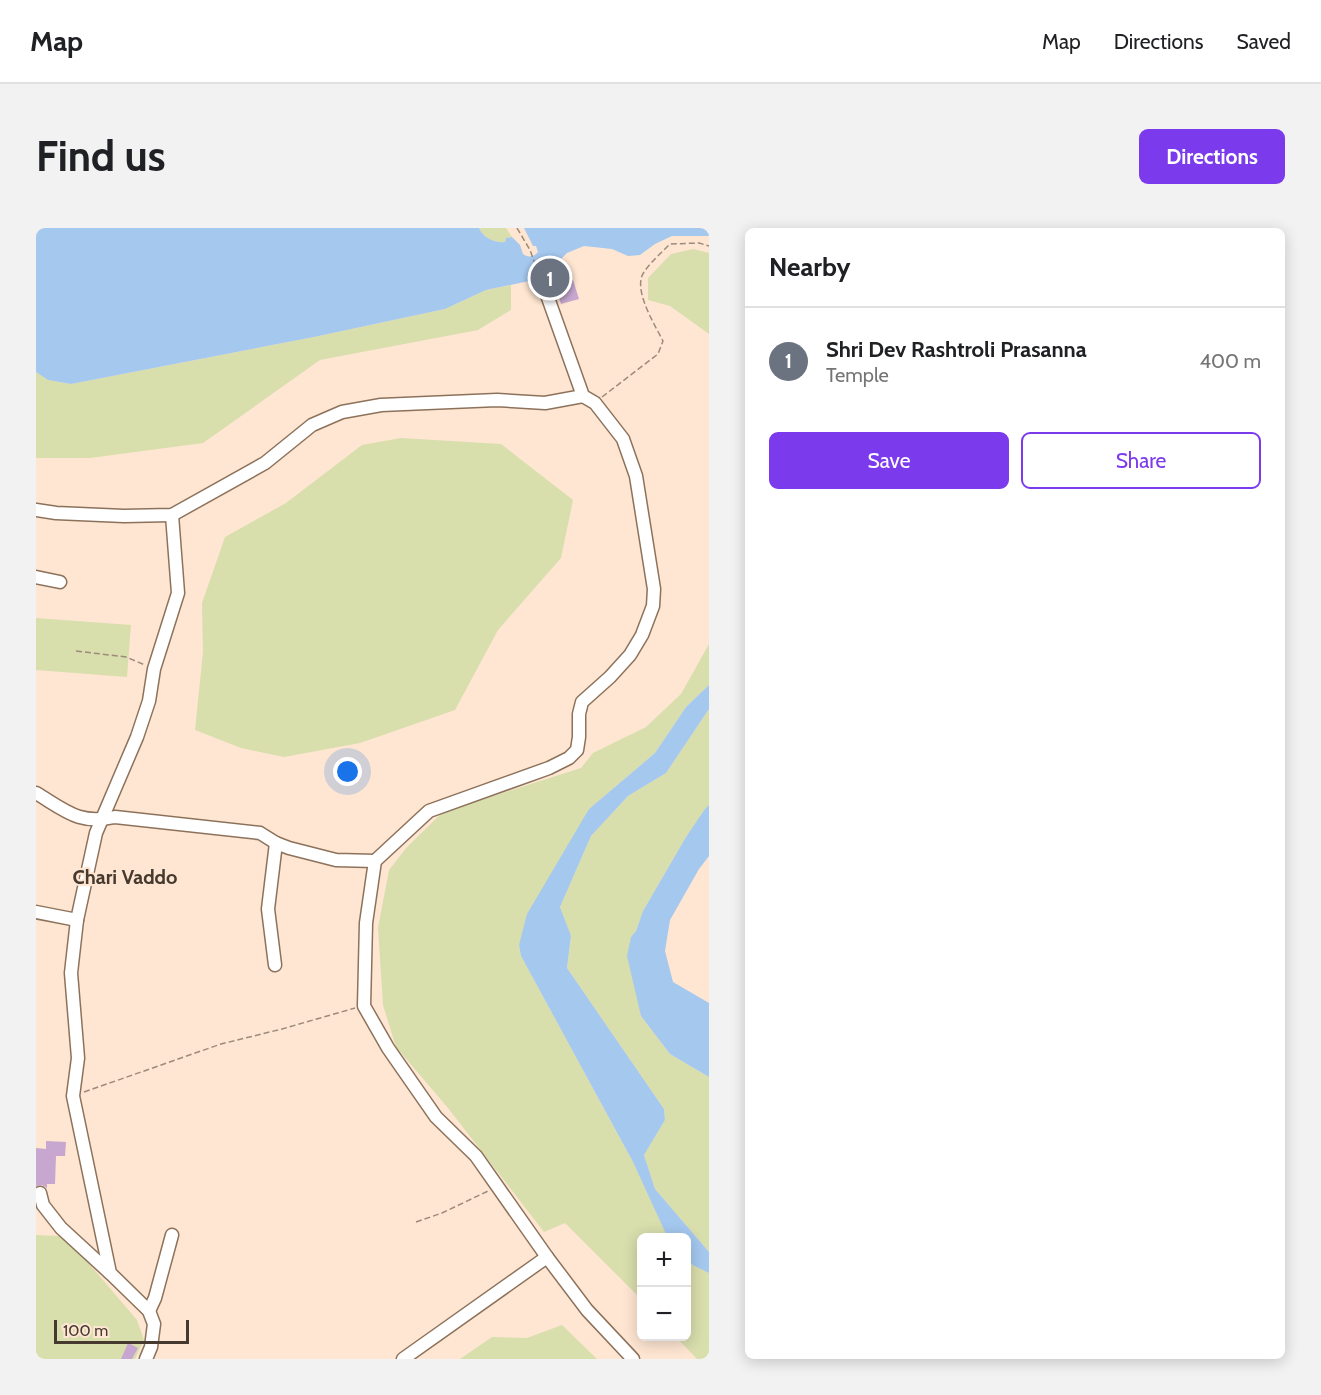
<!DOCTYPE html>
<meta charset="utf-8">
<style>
:root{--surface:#fff;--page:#f2f2f2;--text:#202124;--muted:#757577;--line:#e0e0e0;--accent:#7c3aed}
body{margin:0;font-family:Cabin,sans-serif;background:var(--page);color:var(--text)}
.controls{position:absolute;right:18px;bottom:18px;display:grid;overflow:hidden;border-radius:9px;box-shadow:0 3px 15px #0003}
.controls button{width:54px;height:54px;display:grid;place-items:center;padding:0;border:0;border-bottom:2px solid var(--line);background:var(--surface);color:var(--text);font:30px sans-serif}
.scale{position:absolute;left:18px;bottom:15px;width:135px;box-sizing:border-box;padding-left:6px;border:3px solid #463a30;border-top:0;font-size:16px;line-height:21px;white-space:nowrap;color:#463a30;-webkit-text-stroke:4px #fee6d2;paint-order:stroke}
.you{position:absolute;left:312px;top:544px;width:21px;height:21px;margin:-15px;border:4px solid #fff;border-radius:50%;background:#1a73e8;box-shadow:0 0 0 9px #1a73e833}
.badge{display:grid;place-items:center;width:39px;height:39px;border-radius:50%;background:var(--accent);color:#fff;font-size:20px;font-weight:700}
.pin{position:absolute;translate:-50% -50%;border:3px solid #fff;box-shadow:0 2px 6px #0006}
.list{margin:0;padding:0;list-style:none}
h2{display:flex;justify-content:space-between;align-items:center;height:78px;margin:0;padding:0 24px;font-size:26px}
h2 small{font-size:20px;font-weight:400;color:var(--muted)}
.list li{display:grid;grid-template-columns:39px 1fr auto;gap:18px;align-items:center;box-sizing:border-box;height:108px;padding:0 24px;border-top:2px solid var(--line)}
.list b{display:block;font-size:22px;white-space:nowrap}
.list p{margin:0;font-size:20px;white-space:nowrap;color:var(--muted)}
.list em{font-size:20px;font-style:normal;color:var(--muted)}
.actions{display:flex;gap:12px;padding:18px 24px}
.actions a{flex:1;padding:14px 0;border:2px solid var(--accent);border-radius:9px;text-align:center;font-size:21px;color:var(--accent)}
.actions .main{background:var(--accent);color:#fff}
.map{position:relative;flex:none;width:673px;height:1131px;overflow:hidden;border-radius:9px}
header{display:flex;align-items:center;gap:36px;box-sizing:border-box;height:84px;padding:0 30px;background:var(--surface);border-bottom:2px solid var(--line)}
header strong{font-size:28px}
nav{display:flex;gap:33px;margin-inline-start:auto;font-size:21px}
.intro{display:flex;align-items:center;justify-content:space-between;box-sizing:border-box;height:144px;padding:0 36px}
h1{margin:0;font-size:42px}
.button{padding:15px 27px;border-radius:9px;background:var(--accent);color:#fff;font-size:21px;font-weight:700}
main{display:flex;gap:36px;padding:0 36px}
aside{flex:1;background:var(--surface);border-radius:9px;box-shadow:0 3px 15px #0003}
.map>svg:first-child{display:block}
.green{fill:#d9dead}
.water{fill:#a5c8ef}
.building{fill:#c7a7cf}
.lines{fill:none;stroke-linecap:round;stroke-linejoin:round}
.minor-casing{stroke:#8d725b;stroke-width:15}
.path{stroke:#9c8b7c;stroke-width:1.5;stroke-dasharray:6 3;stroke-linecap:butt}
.minor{stroke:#fff;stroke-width:12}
.labels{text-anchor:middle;stroke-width:4.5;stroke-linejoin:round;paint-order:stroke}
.neighbourhood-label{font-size:20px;font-weight:bold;fill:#463a30;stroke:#fee6d2}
</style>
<header>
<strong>Map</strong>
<nav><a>Map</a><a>Directions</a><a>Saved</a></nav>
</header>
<div class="intro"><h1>Find us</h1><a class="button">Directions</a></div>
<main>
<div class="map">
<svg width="673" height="1131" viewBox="0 0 673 1131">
<rect width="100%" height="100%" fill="#fee6d2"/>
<g class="green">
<path d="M443,0h27l6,9 -6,1 -1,4c-10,1 -22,-4 -26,-14z"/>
<polygon points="657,21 673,25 673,106 634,78 612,72 612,50 635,26"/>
<polygon points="475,57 475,82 442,102 284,132 167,215 54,230 0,230 0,144 12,152 35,156 278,109 409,81 450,62"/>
<polygon points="365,210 465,216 537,272 525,330 462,402 419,482 324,515 248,529 205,520 159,502 167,424 166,375 189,309 250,275 326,217"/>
<polygon points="0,390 95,397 91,449 0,442"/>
<polygon points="673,416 673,457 650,479 619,525 553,581 483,717 485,728 597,934 633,1009 606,1010 605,1071 529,995 508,1004 412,880 360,819 347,777 342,700 353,642 371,619 407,584 545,540 557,525 610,499 645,466"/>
<polygon points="673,481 673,577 650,609 607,683 600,703 595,709 605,788 634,826 673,849 673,1024 619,961 608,927 629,892 628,881 531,740 535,709 524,679 555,608 592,568 630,545"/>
<polygon points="26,1004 101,1092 108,1112 99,1131 4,1131 0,1130 0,1007 22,1008"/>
<polygon points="651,1031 655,1036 673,1045 673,1131 661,1131 640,1109 650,1108"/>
<polygon points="526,1097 561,1131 424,1131 456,1109 491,1110"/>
</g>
<g class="water">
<path d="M0,0h443c4,10 16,15 26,14l1,-4 6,-1 8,8 3,9c5,4 11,3 15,-2l-2,-6h-3l-9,-18h185v8h-37l-17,8 -15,11 -12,1 -16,-7 -28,-3 -17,7 -13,13 -20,14 -48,10 -41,19 -131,28 -243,47 -23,-4 -12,-8z"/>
<path d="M673,457v24l-43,64 -38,23 -37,40 -31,71 11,29 -4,32 97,141 1,11 -21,35 11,34 54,63v21c-24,-12 -23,-8 -23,-35l-17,-1 -2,-1 -34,-74 -112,-206 -2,-11 8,-31 62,-105 66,-56 31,-46z"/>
<polygon points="673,577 673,628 663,641 634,692 629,723 637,754 673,775 673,849 634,826 605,788 591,728 595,709 600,703 607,683 650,609 669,581"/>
</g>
<g class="building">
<polygon points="515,42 526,56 537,52 543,71 525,76 518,54 513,58 506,48"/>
<polygon points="10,913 30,914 29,928 20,928 19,956 11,956 11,960 6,957 0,958 0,920 10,921"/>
<polygon points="92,1115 102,1120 96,1131 85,1131"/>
</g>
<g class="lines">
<g class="minor-casing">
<g id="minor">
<polyline points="511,67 547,168 559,175 587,211 600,248 618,361 617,378 606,407 594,427 574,449 546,474 543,486 543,509 541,522 533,530 513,540 393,583 339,633 330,695 328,778 352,820 400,889 440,928 511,1029 551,1082 597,1131"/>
<polyline points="0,282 20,285 88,288 136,287 229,235 276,197 306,184 345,177 461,172 509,175 547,168"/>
<polyline points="0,349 24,354"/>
<path d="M0,565c30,18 43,32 79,24l145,16 16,10 13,5 47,12 39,1"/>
<polyline points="0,684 41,692"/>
<polyline points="239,737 232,681 240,615"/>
<polyline points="4,965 7,977 25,1000 74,1045"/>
<polyline points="113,1083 119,1070 136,1007"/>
<polyline points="110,1131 115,1119 118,1096 113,1083 74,1045 37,868 42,830 35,745 41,692 60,605 101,509 113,473 118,441 142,365 136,287"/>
<polyline points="367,1131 511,1029"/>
</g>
</g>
<g class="path">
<polyline points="481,0 494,22 507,58"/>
<path d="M566,169l56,-43 5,-13c-8,-16 -31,-52 -19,-69 7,-10 17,-19 26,-28l29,-1 10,3"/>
<polyline points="40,423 90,429 109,437"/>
<polyline points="48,864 185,816 246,801 319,780"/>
<polyline points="380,994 406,985 452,963"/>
</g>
<use href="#minor" class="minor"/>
</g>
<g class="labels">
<g class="neighbourhood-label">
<text x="89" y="656">Chari Vaddo</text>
</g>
</g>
</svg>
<div class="controls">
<button>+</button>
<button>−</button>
</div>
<div class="scale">100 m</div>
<div class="you"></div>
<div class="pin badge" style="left:514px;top:50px;background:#6b7280">1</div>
</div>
<aside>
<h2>Nearby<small></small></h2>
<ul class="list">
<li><span class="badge" style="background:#6b7280">1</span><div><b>Shri Dev Rashtroli Prasanna</b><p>Temple</p></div><em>400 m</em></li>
</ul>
<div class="actions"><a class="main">Save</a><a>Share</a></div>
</aside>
</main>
